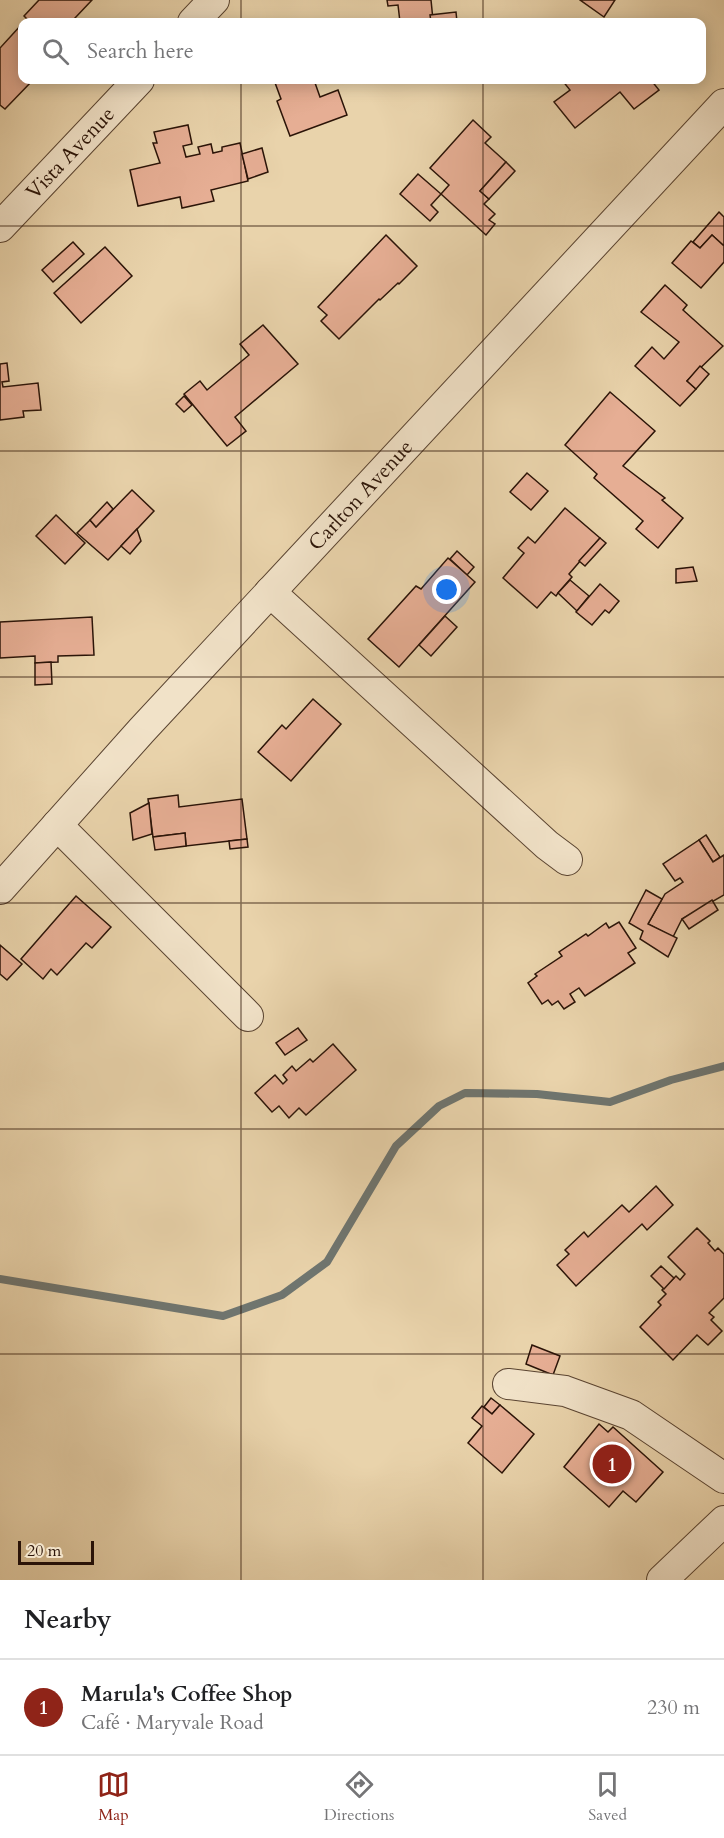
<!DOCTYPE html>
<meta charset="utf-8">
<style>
:root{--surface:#fff;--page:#f6f6f6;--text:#202124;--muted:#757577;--line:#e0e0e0;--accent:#8f2418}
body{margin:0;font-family:Cardo,serif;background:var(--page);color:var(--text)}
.scale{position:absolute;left:18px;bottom:15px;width:76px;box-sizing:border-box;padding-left:6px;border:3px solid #2b1408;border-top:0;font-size:16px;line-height:21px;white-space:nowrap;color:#2b1408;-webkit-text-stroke:4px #f1e2c8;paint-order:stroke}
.you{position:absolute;left:447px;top:590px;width:21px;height:21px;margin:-15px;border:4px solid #fff;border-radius:50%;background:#1a73e8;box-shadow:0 0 0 9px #1a73e833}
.badge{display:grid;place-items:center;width:39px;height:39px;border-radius:50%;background:var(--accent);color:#fff;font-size:20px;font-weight:700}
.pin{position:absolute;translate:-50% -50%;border:3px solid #fff;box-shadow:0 2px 6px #0006}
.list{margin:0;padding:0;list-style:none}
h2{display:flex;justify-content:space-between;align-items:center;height:78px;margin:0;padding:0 24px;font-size:26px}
h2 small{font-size:20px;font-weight:400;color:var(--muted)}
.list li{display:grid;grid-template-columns:39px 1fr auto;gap:18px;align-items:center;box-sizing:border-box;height:96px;padding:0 24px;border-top:2px solid var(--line)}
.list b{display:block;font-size:22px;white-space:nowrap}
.list p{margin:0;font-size:20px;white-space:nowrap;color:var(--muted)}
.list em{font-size:20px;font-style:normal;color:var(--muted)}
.icon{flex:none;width:33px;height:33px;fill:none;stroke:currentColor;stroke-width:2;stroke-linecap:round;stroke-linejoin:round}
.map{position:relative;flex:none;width:724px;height:1580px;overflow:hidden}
.search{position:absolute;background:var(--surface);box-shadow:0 3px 15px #0003;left:18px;right:18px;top:18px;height:66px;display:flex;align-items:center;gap:15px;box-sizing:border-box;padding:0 21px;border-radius:12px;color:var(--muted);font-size:22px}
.sheet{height:174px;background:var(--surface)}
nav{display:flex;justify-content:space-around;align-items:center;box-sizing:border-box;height:84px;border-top:2px solid var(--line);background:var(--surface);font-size:16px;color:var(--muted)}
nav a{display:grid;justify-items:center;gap:3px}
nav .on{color:var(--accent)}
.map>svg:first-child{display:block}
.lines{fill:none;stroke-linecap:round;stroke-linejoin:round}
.stream{stroke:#6f756f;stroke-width:8}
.building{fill:#e6ae94;stroke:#2b1408;stroke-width:1.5}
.minor-casing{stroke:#5a4431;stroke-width:32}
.minor{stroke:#f1e2c8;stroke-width:30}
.grid{fill:none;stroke:#2b1408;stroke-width:1.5;stroke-opacity:0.55}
.labels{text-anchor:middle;stroke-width:5;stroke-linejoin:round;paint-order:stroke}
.street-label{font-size:21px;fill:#2b1408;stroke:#f1e2c8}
</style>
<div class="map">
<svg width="724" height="1580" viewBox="0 0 724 1580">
<rect width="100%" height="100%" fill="#e9d3ab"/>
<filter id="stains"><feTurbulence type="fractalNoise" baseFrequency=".00333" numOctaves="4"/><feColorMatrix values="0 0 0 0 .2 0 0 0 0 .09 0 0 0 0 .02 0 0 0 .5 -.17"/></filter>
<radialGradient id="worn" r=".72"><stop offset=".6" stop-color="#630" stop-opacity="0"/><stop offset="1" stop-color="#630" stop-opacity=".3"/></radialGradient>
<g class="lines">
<polyline class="stream" points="0,1279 223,1316 282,1295 327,1262 396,1146 439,1106 465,1093 537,1094 610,1102 671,1080 724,1066"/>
</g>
<g class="building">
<polygon points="39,0 92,0 75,18 79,22 24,22 27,19 24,16"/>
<polygon points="387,0 431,0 433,20 400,22 398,5 388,6"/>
<polygon points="580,0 615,0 604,17"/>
<polygon points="456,12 457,22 431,22 430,15"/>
<polygon points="22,24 22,80 33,80 5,109 0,105 0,48"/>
<polygon points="274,80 314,80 320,97 338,90 347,115 290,136 277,101 281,99"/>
<polygon points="562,80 651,80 659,90 634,109 620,92 575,128 554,102 570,90"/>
<polygon points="473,120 491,137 485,143 506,162 480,191 489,199 484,204 495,214 489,220 495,224 486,235 441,194 449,185 430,168"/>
<polygon points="188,125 192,144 183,146 186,157 200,154 198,147 211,144 213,153 222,151 222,147 240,143 248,181 211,190 214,201 182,208 180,197 138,206 130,170 160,163 153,143 157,143 154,132"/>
<polygon points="262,148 268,172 248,179 242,154"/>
<polygon points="506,162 515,171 489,199 480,191"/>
<polygon points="418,174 441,194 431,205 438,212 430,221 400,194"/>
<polygon points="719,212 724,217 724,246 712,235 700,248 693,242"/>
<polygon points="386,235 417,266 399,284 398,283 380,300 379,299 339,339 321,321 327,315 318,307"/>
<polygon points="712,235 724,246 724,262 701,288 672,263 691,241 700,248"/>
<polygon points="73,242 84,254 53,282 42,270"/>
<polygon points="105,247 132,276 81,323 54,293"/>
<polygon points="665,285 687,305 683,310 723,346 687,381 696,389 680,406 635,366 652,347 664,359 679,342 641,312"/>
<polygon points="263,325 298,364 235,417 246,431 227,446 184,394 200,381 207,390 249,355 240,344"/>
<polygon points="7,363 9,381 2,382 3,387 38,383 41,410 23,411 24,417 0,420 0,364"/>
<polygon points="700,366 709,374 696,389 687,381"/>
<polygon points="610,392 655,431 623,466 665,498 662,500 683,518 658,548 636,529 643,521 594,478 597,474 565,445"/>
<polygon points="184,396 192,405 184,412 176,404"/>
<polygon points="527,473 548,491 531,510 510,492"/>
<polygon points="132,490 154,511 108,560 77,533 90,520 96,527"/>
<polygon points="107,502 113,509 96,527 90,520"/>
<polygon points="565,508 600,538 569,574 572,577 558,593 556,596 551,592 537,608 503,578 524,553 518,548 528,537 535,543"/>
<polygon points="56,515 85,543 65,564 36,536"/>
<polygon points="137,529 141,541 130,554 121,546"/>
<polygon points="600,538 606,543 585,566 579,561"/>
<polygon points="457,551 474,567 467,575 450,559"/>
<polygon points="448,558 475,582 399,667 368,639 416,586 421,589"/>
<polygon points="693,567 697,581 676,583 676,569"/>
<polygon points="570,580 589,596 577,611 558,593"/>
<polygon points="600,584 619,601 609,613 605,610 592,625 576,612"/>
<polygon points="445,616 457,627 431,656 419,645"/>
<polygon points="92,617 94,655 58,656 58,662 35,663 35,656 0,658 0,622"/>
<polygon points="51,662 52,684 35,685 35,663"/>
<polygon points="313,699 341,724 291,781 258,752 282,725 286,729"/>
<polygon points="178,795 179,807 242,799 247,839 186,846 185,833 153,837 148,799"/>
<polygon points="149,803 152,834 133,840 130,813"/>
<polygon points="185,833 186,846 155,850 153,837"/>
<polygon points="706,835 720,857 713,862 699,840"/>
<polygon points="247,839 248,847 230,849 229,841"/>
<polygon points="699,840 713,862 724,855 724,895 682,919 673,937 648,924 665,894 683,882 680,878 675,881 663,864"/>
<polygon points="646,890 662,899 648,924 677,938 668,957 640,939 643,931 629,923"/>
<polygon points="76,896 111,927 92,948 86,943 57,975 51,969 43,979 21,959"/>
<polygon points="712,900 718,910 689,929 682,919"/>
<polygon points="619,922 636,948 628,953 635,963 585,996 579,988 570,994 575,1002 564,1009 558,1001 552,1005 548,1000 542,1004 528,983 537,976 535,974 562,956 559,952 586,934 588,936 606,923 609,928"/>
<polygon points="0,945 22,964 7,980 0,974"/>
<polygon points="298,1028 307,1040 285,1055 276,1043"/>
<polygon points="333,1044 356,1070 306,1115 299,1108 289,1118 279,1106 272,1112 255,1093 275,1075 283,1084 287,1080 283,1075 292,1066 296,1071 310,1059 313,1062"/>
<polygon points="656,1186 673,1205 647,1230 642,1224 576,1286 557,1265 569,1254 565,1250 584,1232 588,1237 622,1205 629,1212"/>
<polygon points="697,1228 710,1241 708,1243 715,1251 718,1248 724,1254 724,1298 709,1313 714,1317 711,1320 722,1331 708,1345 697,1335 673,1360 640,1327 661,1305 658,1302 666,1294 662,1290 676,1276 680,1280 685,1274 668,1257"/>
<polygon points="661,1266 674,1278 664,1289 651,1276"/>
<polygon points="532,1345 560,1356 553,1375 526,1364"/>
<polygon points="491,1398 500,1405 492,1414 484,1407"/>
<polygon points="500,1405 534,1434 502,1473 468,1443 482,1426 472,1418 482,1406 492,1414"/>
<polygon points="599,1424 608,1432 613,1427 663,1472 636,1502 623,1491 609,1507 564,1467"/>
</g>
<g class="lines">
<g class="minor-casing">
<g id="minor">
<polyline points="193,22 214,0"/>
<path id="s1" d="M0,227l139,-147"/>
<polyline points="270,592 547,845 567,860"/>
<polyline points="57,825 248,1016"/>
<path id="s2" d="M0,889l142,-159 582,-626"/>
<polyline points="508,1384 565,1391 631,1415 724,1478"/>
<polyline points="662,1580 724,1521"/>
</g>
</g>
<use href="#minor" class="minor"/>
</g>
<path class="grid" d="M241,0v22M483,0v22M241,80v1500M483,80v1500M0,226h724M0,451h724M0,677h724M0,903h724M0,1129h724M0,1354h724"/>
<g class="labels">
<g class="street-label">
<text dy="7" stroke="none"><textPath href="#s1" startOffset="102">Vista Avenue</textPath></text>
<text dy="7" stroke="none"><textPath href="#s2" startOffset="534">Carlton Avenue</textPath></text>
</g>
</g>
<rect width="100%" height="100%" filter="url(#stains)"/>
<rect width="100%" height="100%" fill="url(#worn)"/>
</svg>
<div class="scale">20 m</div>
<div class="you"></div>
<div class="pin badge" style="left:612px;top:1464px">1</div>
<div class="search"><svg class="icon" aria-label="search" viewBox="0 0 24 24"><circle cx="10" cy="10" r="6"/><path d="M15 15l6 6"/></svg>Search here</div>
</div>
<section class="sheet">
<h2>Nearby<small></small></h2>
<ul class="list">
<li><span class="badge">1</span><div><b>Marula's Coffee Shop</b><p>Café · Maryvale Road</p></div><em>230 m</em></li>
</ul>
</section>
<nav>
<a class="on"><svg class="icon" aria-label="map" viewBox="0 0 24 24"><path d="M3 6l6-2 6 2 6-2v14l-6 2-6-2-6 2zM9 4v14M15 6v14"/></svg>Map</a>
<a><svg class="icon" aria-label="directions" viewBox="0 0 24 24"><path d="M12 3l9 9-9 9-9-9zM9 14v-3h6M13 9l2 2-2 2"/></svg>Directions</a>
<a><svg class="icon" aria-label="saved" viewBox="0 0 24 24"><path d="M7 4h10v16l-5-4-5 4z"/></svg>Saved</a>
</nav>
